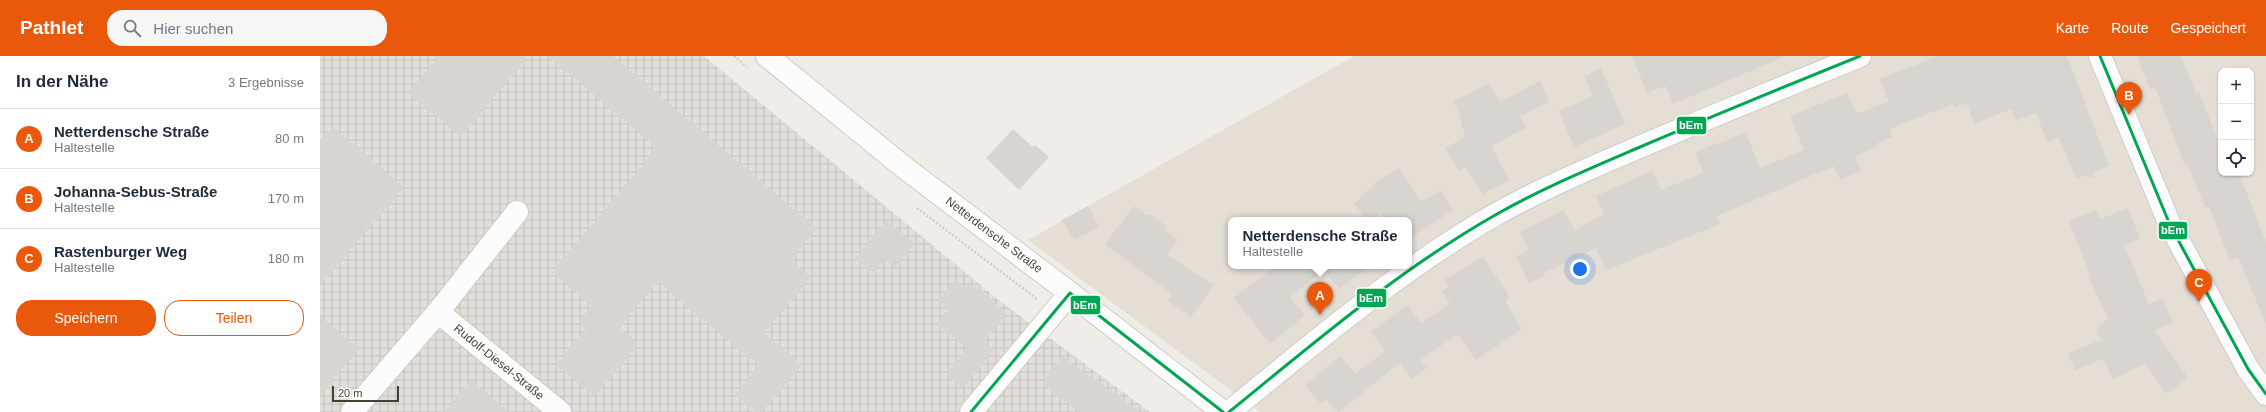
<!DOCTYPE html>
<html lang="de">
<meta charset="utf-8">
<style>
:root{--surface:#fff;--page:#f6f6f7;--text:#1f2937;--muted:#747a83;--line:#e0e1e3;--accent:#ea580c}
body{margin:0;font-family:Arial,sans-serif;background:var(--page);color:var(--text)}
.controls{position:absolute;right:12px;top:12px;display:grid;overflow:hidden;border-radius:8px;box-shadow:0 1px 3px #0004}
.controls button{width:36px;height:36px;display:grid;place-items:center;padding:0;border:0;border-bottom:1px solid var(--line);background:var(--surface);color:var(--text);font:20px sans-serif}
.scale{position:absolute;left:12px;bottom:10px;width:67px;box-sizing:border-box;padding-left:4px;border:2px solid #463e33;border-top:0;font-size:11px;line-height:14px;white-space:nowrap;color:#463e33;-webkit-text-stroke:3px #fff;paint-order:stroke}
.you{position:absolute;left:1260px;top:213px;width:14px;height:14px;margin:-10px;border:3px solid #fff;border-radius:50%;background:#1a73e8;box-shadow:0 0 0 6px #1a73e833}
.badge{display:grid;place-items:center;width:26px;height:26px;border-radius:50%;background:var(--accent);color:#fff;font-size:13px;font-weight:700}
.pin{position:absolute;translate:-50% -33px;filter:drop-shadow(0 1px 2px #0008)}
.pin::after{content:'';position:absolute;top:21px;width:14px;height:12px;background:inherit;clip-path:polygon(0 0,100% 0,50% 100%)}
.popup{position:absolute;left:908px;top:161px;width:184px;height:52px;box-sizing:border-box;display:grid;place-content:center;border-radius:8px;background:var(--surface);filter:drop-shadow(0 1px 3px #0005);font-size:13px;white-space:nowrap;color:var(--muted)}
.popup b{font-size:15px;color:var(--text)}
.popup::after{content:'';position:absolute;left:50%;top:100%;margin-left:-8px;border:8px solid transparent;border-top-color:var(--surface)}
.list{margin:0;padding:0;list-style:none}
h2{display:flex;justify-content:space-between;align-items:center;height:52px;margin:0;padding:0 16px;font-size:17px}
h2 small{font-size:13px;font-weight:400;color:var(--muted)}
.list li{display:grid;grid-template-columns:26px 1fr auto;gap:12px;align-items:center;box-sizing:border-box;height:60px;padding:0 16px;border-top:1px solid var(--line)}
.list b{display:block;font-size:15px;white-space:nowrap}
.list p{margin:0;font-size:13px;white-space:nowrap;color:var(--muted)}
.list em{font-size:13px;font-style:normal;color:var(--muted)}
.actions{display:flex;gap:8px;padding:12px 16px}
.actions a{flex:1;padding:9px 0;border:1px solid var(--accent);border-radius:16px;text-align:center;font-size:14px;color:var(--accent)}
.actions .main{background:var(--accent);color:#fff}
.icon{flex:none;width:22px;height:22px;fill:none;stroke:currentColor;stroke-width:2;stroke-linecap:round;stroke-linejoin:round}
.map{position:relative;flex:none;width:1946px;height:356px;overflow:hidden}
header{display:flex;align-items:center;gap:24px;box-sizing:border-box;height:56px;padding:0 20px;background:var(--accent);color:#fff}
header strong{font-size:19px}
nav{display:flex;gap:22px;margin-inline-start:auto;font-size:14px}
.search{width:280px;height:36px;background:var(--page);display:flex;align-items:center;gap:10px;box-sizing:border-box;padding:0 14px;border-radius:16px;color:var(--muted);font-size:15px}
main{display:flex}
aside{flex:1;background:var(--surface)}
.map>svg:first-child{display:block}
.residential{fill:#e5ded5;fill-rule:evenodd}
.industrial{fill:url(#industrial-grid)}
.building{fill:#d8d4cf}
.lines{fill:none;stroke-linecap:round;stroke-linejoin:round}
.minor-casing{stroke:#cecbc5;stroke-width:24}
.tertiary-casing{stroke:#cecbc5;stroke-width:24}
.path{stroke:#d1cdc9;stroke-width:2.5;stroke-dasharray:2 2;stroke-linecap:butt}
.minor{stroke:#fdfcfc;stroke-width:22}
.tertiary{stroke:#fdfcfc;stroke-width:22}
.bus-1-casing{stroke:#fff;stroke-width:6}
.bus-1{stroke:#00a651;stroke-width:3}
.labels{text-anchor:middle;stroke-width:3;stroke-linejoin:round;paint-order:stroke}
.street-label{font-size:12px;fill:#463e33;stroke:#fff}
.line-badge{stroke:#fff;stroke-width:1.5}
.badge-label{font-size:11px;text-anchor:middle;font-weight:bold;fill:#fff}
</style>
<header>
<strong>Pathlet</strong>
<div class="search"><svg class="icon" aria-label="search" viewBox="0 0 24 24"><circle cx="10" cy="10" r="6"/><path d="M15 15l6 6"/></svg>Hier suchen</div>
<nav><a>Karte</a><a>Route</a><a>Gespeichert</a></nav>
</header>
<main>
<aside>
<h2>In der Nähe<small>3 Ergebnisse</small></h2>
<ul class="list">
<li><span class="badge">A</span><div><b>Netterdensche Straße</b><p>Haltestelle</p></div><em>80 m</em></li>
<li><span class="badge">B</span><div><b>Johanna-Sebus-Straße</b><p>Haltestelle</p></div><em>170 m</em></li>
<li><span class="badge">C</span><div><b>Rastenburger Weg</b><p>Haltestelle</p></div><em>180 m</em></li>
</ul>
<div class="actions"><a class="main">Speichern</a><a>Teilen</a></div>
</aside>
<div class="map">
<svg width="1946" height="356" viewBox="0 0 1946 356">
<defs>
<pattern id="industrial-grid" width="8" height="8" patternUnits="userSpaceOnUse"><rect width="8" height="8" fill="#e3ded9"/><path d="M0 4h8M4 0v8" fill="none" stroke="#c4c0bb"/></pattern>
</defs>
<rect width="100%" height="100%" fill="#f0ede8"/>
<path class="residential" d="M1034,0h912v356h-1006l-232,-172zM1901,15h30v102h-30zM911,164h178v46h-178z"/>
<polygon class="industrial" points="0,0 384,0 681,246 830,356 0,356"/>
<g class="building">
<polygon points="119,0 208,0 141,81 88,37"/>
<polygon points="228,0 293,0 497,173 470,204 491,221 444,277 482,309 442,356 436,356 415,338 439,310 338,226 299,271 319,288 274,340 236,309 266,273 258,266 272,250 232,216 337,92"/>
<polygon points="1312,0 1463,0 1463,1 1353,48 1346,30 1327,37"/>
<polygon points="1618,0 1747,0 1789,110 1776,115 1772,122 1765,119 1756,123 1739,81 1727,86 1716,57 1696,65 1691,53 1654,68 1647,47 1635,52 1633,48 1569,73 1572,81 1557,87 1559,90 1535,100 1541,115 1520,124 1514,110 1397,160 1400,168 1286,214 1276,192 1223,218 1224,220 1209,227 1196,200 1209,194 1200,176 1243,154 1255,175 1284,158 1276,140 1332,115 1341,134 1383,117 1375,96 1426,77 1440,112 1484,94 1470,60 1527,37 1536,57 1569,46 1560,23"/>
<polygon points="1817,0 1861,0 1876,37 1879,36 1901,92 1901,117 1919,117 1946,186 1946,268 1918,201 1910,205 1889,150 1885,151 1869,111 1866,112 1835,31 1830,33"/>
<polygon points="1281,12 1305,68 1254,91 1239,55 1273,40 1264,20"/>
<polygon points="1220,25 1229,46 1200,60 1206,72 1171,90 1189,124 1163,138 1145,111 1139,115 1125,92 1145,81 1139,57 1133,46 1169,27 1180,46"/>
<polygon points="13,71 84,131 0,229 0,86"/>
<polygon points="693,73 713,91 715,89 729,101 699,134 666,102"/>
<polygon points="1079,112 1101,146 1120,134 1133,154 1089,183 1089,164 1065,164 1061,157 1050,164 1046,164 1034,147 1041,142 1039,140 1055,129 1054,128"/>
<polygon points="768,150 779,171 754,184 742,164"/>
<polygon points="814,150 828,160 830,158 846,170 844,173 858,184 847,199 894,229 871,261 848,245 852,238 785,188"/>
<polygon points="1808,152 1820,183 1804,189 1829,248 1843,242 1853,267 1834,274 1868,322 1846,338 1825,307 1793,323 1783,303 1755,314 1748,297 1781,284 1776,274 1788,263 1768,219 1770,218 1749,165 1776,154 1780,163"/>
<polygon points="567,165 595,188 575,211 565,203 553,217 535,202"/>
<polygon points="1163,201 1188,238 1189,242 1185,245 1202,273 1156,304 1138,278 1100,304 1107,312 1092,323 1079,307 1019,356 1017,356 1006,343 1000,347 985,329 1020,300 1035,318 1065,295 1051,276 1088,249 1101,267 1130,247 1122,235 1129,231 1124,224"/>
<polygon points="956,210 1050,210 1019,233 1004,214 970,241 985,259 950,288 914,242"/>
<polygon points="634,225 645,234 650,227 687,257 664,286 674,294 643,332 626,319 647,292 617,268 628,254 618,245"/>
<polygon points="0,260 39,293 0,339"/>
<polygon points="742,300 820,356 759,356 722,328"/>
<polygon points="151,324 189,356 124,356"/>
</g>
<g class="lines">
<g class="minor-casing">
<g id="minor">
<polyline points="1780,0 1850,169 1928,313 1946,338"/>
<polyline points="118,256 197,156"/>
<polyline points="32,356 118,256 240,356"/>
<polyline points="651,356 750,237"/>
<path d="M909,356c81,-66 162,-135 252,-189 43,-26 89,-46 135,-66 81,-35 163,-68 244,-101"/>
</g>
</g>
<g class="tertiary-casing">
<polyline id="tertiary" points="447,0 585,112 750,237 903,356"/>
</g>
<g class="path">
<polyline points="414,0 427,11"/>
<polyline points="597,152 717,243"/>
</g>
<use href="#minor" class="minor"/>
<use href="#tertiary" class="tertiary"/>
<g class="bus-1-casing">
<g id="bus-1">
<polyline points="1780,0 1850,169 1928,313 1946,338"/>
<polyline points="651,356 750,237 903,356"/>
<path d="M909,356c86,-70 171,-143 268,-198 46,-26 94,-46 143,-67 73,-31 146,-61 220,-91"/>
</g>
</g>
<use href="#bus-1" class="bus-1"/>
</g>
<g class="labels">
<g class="street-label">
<text transform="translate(674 179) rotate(37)" y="4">Netterdensche Straße</text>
<text transform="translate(179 306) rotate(39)" y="4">Rudolf-Diesel-Straße</text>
</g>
</g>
<g class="line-badge">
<rect x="1356" y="60" width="31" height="19" rx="4" fill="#00a651"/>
<rect x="1838" y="165" width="30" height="19" rx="4" fill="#00a651"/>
<rect x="1036" y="232" width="31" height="20" rx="4" fill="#00a651"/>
<rect x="750" y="239" width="31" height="20" rx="4" fill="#00a651"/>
</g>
<g class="badge-label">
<text x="1371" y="73">bEm</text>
<text x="1853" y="178">bEm</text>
<text x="1051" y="246">bEm</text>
<text x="765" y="253">bEm</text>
</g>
</svg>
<div class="controls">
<button>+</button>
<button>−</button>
<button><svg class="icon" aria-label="locate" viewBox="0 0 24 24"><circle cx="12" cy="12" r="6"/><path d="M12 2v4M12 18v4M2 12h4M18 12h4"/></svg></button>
</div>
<div class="scale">20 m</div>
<div class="you"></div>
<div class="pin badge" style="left:1000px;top:259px">A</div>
<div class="popup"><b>Netterdensche Straße</b>Haltestelle</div>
<div class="pin badge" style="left:1809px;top:59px">B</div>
<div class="pin badge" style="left:1879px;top:246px">C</div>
</div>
</main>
